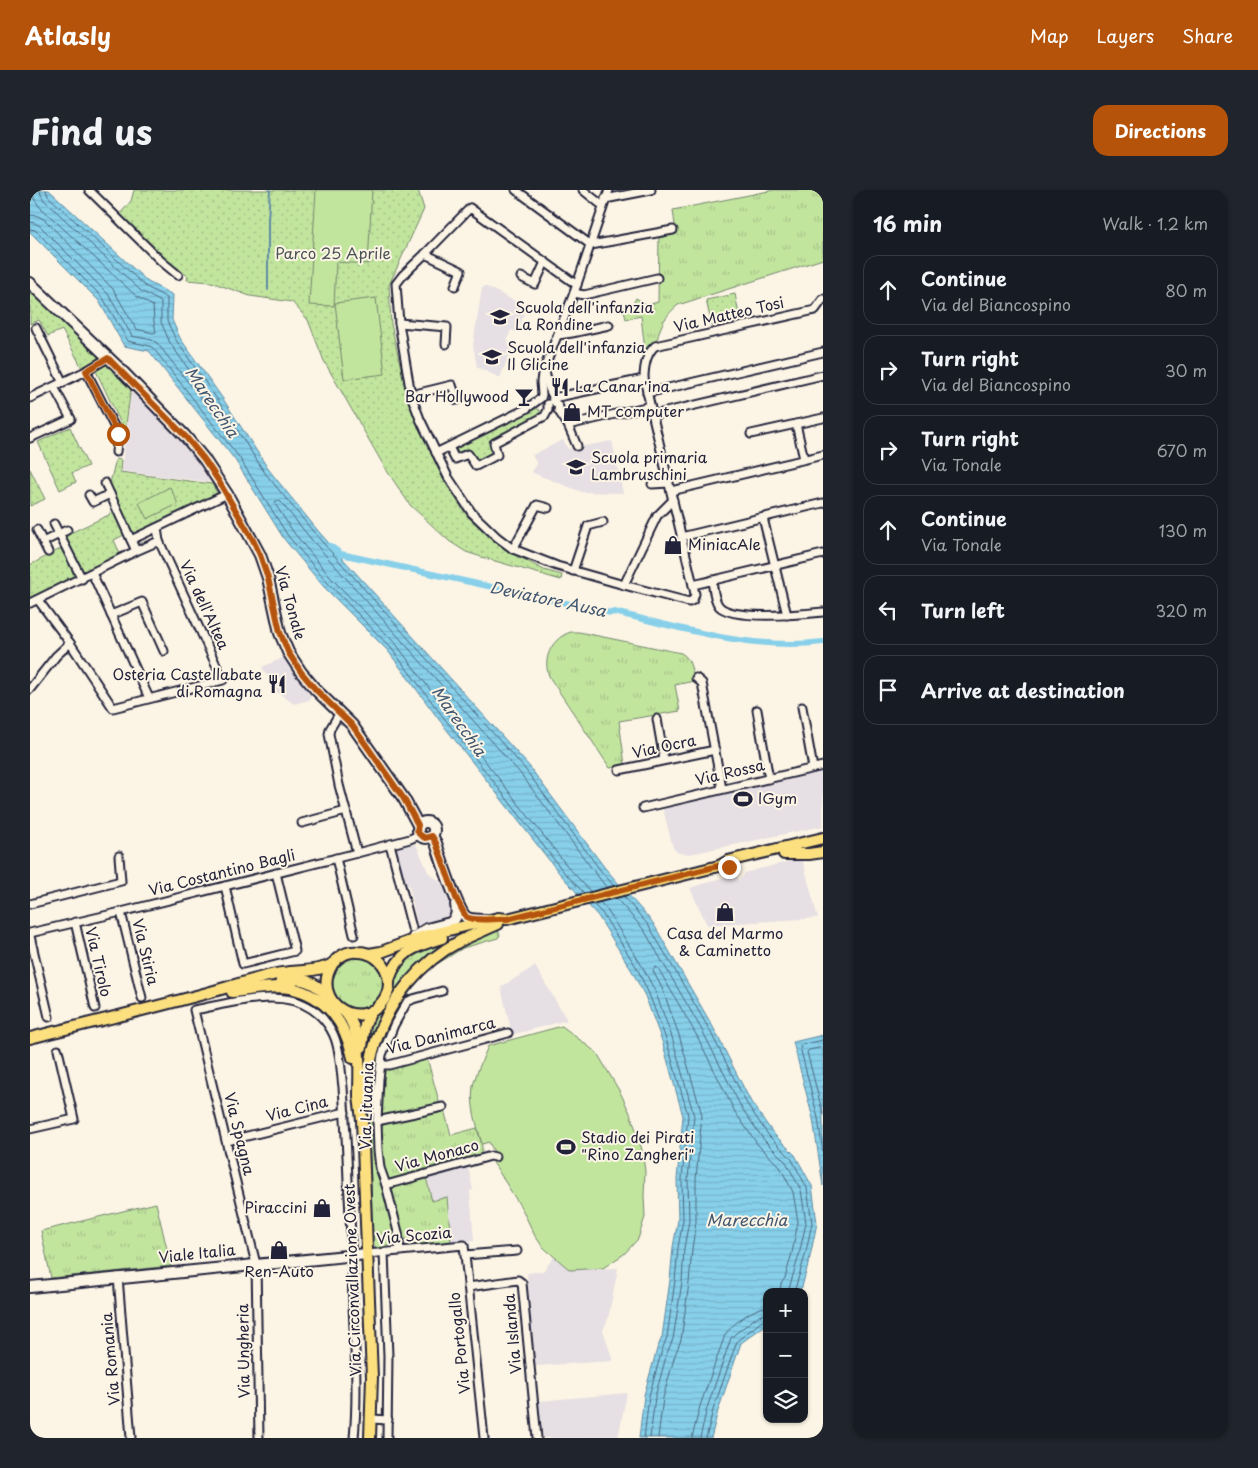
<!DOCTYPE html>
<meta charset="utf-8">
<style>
:root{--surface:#171b24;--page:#20242c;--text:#f1f3f6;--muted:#9ea1a6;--line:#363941;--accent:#b45309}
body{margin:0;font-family:"Playpen Sans",sans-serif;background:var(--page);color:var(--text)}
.controls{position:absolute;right:15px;bottom:15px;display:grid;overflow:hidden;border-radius:10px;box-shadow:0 1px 4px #0004}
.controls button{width:45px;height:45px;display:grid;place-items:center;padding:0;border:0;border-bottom:1px solid var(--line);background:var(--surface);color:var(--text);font:25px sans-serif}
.stop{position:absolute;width:15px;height:15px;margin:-11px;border:4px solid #b45309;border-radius:50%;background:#fff}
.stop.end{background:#b45309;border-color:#fff;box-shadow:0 1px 5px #0008}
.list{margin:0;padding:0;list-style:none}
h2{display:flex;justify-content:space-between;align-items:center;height:65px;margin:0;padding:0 20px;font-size:21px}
h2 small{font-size:16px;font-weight:400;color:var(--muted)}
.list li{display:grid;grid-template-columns:32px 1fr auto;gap:15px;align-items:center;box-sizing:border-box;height:70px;margin:0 10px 10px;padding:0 10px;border:1px solid var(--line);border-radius:15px}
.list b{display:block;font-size:19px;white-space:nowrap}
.list p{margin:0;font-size:16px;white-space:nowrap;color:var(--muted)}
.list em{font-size:16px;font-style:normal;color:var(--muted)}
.icon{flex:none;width:28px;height:28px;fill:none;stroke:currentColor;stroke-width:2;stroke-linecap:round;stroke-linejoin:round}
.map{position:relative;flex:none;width:793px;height:1248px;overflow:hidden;border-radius:15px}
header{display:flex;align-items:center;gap:30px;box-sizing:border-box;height:70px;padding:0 25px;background:var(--accent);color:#fff}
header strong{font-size:24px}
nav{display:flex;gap:28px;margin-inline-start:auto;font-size:18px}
.intro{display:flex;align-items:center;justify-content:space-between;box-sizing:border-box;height:120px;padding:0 30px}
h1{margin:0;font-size:35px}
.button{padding:12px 22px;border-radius:15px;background:var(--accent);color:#fff;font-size:18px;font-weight:700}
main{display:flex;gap:30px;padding:0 30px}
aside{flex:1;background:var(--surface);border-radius:15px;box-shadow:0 1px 4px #0004}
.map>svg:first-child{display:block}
.built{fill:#e6dfe3}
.grass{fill:url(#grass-tufts);stroke:#72846c}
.park{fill:url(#park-dots);stroke:#72846c}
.pitch{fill:#c2e59e;stroke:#72846c}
.water{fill:url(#water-rules);stroke:#5f8aa4}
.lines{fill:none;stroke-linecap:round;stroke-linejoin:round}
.shore{stroke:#4b6881;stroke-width:1}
.stream{stroke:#5f8aa4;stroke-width:2}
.canal{stroke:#88d0ea;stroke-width:6}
.street-casing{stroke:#22223b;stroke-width:11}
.secondary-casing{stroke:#22223b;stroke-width:14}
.primary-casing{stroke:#22223b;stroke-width:14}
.street{stroke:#fcf5e5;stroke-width:7}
.secondary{stroke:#fcf5e5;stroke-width:10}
.primary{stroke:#fce080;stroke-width:10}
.route{stroke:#b45309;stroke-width:6}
.labels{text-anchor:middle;stroke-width:4;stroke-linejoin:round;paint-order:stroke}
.park-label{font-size:15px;fill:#4a5354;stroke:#fcf5e5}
.poi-label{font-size:15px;fill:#22223b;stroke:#fcf5e5;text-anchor:start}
.street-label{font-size:15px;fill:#22223b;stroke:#fcf5e5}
.water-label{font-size:16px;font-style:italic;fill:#415670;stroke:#fcf5e5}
</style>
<header>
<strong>Atlasly</strong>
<nav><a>Map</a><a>Layers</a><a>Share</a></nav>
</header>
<div class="intro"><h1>Find us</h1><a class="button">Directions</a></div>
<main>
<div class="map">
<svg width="793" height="1248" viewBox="0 0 793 1248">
<defs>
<pattern id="grass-tufts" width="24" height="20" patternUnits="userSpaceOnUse" patternTransform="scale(1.25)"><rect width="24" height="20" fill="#c2e59e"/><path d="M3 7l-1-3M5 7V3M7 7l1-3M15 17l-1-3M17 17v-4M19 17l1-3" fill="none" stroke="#a6c489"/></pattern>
<pattern id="park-dots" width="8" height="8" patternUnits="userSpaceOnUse" patternTransform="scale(1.25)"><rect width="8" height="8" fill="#c2e59e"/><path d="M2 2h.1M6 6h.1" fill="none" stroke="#a6c489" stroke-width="1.8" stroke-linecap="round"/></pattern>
<pattern id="water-rules" width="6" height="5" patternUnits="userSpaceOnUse" patternTransform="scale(1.25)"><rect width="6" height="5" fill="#88d0ea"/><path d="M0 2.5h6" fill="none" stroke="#75b2ca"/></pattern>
</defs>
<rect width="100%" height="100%" fill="#fcf5e5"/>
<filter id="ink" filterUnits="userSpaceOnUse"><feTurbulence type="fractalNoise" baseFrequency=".02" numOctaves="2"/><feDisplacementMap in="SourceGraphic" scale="10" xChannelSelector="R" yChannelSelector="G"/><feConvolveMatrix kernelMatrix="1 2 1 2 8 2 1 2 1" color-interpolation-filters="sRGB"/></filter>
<g filter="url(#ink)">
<g class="built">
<polygon points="455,96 495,116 496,119 487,142 481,140 477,150 479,151 478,155 482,157 470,188 447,177 443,155 452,98"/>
<polygon points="102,199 173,274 181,292 91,281"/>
<polygon points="533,250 538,259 582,251 593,303 552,302 503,283 502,281 507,274 502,265"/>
<polygon points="255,467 281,506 279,510 264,514 247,502 232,477"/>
<polygon points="793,581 793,636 660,664 648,663 644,659 642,654 633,619"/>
<polygon points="386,654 398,682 415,696 423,720 423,726 417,731 388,738 379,695 376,695 366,658"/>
<polygon points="772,668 788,728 677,735 660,698 707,683 708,691 714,685 714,683"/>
<polygon points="505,776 537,830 482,845 471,797"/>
<polygon points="438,976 443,1000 440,1001 444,1051 421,1053 418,1007 402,1010 397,987"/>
<polygon points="524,1067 540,1080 588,1078 578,1129 573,1140 583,1171 505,1176 497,1083 513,1081"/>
<polygon points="597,1203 588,1248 513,1248 509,1211"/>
</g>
<g class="grass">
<path d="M744,0h49v69l-145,46c-13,11 -17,19 -21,35l-9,6 -3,5 -4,-35 -15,3 -3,-12 10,-3 3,-6 11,7 11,-3 1,-66 17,-3 -3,-23z"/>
<path d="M541,442h8l102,21c10,5 11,18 13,28l-19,4 5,26 -61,10 6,44 -15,3 -56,-84c-2,-3 -5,-7 -6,-11 -5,-18 6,-36 23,-41z"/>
<path d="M466,739l2,1 2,5 -2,3 -35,10 -34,21 -21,25 3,3 -23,35 -13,65 9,91 12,48c-4,8 -11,13 -20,12l-3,-5 -5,-141v-19l7,-38 26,-50 42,-41z"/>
<polygon points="416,749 418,750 419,753 390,776 336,871 335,871 335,843 362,786 375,766"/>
<circle cx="328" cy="793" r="25"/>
<polygon points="397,868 410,915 351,927 350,925 352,885 354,881 359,877"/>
<path d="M414,920l7,25 26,-7c2,10 9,21 2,29l-85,23 -7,-1 -4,-10 -3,-40 4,-5z"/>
<polygon points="396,987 402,1011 417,1007 421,1053 381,1057 372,1045 361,1003 362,998 366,995"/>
<polygon points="126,1013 141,1076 21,1088 11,1041"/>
</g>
<g class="park">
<polygon points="104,0 388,0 394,19 359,95 361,134 377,205 385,229 413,289 437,326 464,351 488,366 514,380 532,385 531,390 458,369 436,362 419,351 380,315 355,278 294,171 278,130 262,112 220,106 181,92 157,90 158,86 141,75 89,25 101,11"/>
<polygon points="0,100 71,167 52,178 32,140 18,146 9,130 0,134"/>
<polygon points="705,104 710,129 682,136 676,110"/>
<polygon points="78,173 101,198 95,242 65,179"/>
<polygon points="505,218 510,220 509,226 461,251 464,263 446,271 427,261 426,258 429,255"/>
<polygon points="40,237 58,276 42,283 46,292 30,300 8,252"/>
<polygon points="86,269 91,270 90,282 182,294 187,303 102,344 79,297"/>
<polygon points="0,279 15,309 0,316"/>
<polygon points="85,322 96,344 84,350 90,364 52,383 34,346"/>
<polygon points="32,358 46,387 0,408 0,375"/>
</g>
<g class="pitch">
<polygon points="286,0 342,0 338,74 306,72 304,116 279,115"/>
<polygon points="346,108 355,184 314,189 305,113"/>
<polygon points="140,297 148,314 117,329 109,313"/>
<path d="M532,836l35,27 23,39 10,21 6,17 6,20 3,21 -1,25 1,21 -7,22 -14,15 -21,14 -33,2 -27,-23 -8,-11 -13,-27 -31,-50 4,-5 -6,-12 -7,2c-5,-19 -12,-38 -9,-58 3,-13 10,-27 15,-40z"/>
</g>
<g class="water">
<polygon points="0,0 19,0 118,92 143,105 142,130 150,148 193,209 239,280 289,342 499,576 575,678 623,733 683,837 721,912 743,943 765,965 782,996 787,1033 780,1067 772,1097 768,1102 737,1102 737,1134 711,1153 688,1221 681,1248 609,1248 614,1205 627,1159 632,1147 640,1090 643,1057 648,1030 647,989 653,926 632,851 615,806 602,781 568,726 530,684 410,531 358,461 293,396 254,349 205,270 119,161 94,156 69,111 0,42"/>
<polygon points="793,845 793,996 783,929 763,852"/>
</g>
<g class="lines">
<g class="shore">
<polyline points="16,0 18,6 115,96 137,108 137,131 146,150 189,212 235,283 286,345 495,579 571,681 584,696"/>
<polyline points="0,25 8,26 15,30 83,99 106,139 123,143 126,142 124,132 123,116 106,106 9,16 4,9 3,0"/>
<polyline points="0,32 5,33 10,36 78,104 102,146 122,150 127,153 185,226 189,227 189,224 184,215 140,153 131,132 131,112 111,101 14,10 11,5 10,0"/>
<polyline points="0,39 5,40 73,108 98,151 120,156 123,158 209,267 258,346 297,392 361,458 414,528 533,681 554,703"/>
<polyline points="561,702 538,677 419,525 366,454 301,388 264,343 245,314 246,311 250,311 281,349 490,583 566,684 577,698"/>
<polyline points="593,706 619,736 679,839 717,914 739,946 761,968 777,998 782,1033 775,1066 764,1102"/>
<polyline points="586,708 614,740 673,842 711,917 734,950 756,972 771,1000 776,1033 769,1065 758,1102"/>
<polyline points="570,712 577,720 612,776 625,801 642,847 664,926 658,989 659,1031 654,1058 652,1092 643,1149 637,1163 625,1207 620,1248"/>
<polyline points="563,714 572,723 607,778 619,804 636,849 658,925 652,989 653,1030 648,1058 645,1091 637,1147 632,1160 619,1206 614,1248"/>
<polyline points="793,850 771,855 770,857 788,928 793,963"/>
<polyline points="793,857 779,860 777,862 793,924"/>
<polyline points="628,1248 633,1208 645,1165 651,1150 659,1093 662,1059 666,1032 666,989 672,925 649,845 632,798 623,781 625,777 628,778 667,846 705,922 728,955 750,977 763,1002 768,1032 762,1063 755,1088 751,1094 750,1102"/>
<path d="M662,1248l8,-32 25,-71c7,-11 29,-28 42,-28"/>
<polyline points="670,1248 677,1218 701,1148 705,1144 728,1126 737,1124"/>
<polyline points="676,1248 683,1220 707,1151 732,1131 737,1130"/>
</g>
<polyline class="stream" points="238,100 238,30 240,0"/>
<path class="canal" d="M300,356l11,8 270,59 3,-1c68,16 139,39 209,30"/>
<g class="street-casing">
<g id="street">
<polyline points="59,0 131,71 148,85"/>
<polyline points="486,0 561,55 643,40"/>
<polyline points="553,0 573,16"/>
<polyline points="575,9 621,0"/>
<polyline points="395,64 431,81 425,96"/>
<polyline points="491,87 505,94 515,72"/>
<path d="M547,95l-107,-77 -45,46 -22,21 -7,9 3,39 12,72 9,24 28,58 24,36 25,24 16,12 44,17 67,19 65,17 4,-2 2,-6 -2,-9 -49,-206c0,-11 2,-25 11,-33l160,-36 8,-11"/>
<polyline points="544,103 554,105 627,88"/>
<polyline points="369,133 417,137 416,154"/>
<polyline points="6,138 33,193"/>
<polyline points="528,145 542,143 579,135"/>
<polyline points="56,181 88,244 86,262"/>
<path d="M515,181c3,12 1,14 8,25v4"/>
<polyline points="617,203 793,162"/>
<polyline points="381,205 422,195 427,210"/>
<polyline points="512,205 511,192 512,184 544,103 579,0"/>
<polyline points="0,208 56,181 78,168"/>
<polyline points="523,208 614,189"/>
<polyline points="523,210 529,217 528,220 538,235 547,256"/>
<polyline points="623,225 793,185"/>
<polyline points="766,234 774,269"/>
<polyline points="538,235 620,216"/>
<polyline points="721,244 793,228"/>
<polyline points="0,248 41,229 24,197"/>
<polyline points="419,257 425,269 438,264 446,276 467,265 464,253 515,226 518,220 518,214"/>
<polyline points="406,263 496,219 511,208"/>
<polyline points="75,293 106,361"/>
<polyline points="622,294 639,293"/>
<polyline points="641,301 793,265"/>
<polyline points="59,305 63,312 80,304"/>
<polyline points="733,328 757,425"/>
<polyline points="24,334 52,389"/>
<polyline points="7,340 18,362"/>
<polyline points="651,347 793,313"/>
<polyline points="101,350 197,304"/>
<polyline points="13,352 37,340"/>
<polyline points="483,359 507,315 518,318"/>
<polyline points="543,381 558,336 573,332"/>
<polyline points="62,383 119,508"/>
<path d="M682,390c1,8 2,20 7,26 13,15 84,8 104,6"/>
<polyline points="594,395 627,326 643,310"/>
<polyline points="663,395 793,364"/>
<polyline points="8,410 40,453 83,518 193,490 129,351 127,338"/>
<polyline points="0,413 106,361 129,351"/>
<polyline points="81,425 112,412 134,461"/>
<polyline points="666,488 672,493 692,599"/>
<polyline points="0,499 26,466 40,453"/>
<polyline points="772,517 783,578"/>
<polyline points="727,520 739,589"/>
<polyline points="309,524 300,539 299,544 309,595 327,663"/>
<polyline points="627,529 634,570"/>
<polyline points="589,580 685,560"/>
<polyline points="613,618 793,576"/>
<polyline points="272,633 316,621"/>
<polyline points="360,654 382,738"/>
<polyline points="306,668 324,745"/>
<polyline points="195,696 213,774 265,761 246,683"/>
<polyline points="0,714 91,691 89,666"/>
<polyline points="91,722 112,808"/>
<polyline points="45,732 65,818"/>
<polyline points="0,743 91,722 327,663 380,649 389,645"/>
<polyline points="0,746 19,827"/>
<polyline points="351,875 359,875 478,843"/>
<polyline points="347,931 413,917"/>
<polyline points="0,939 44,929 28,860"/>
<polyline points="197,951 315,922"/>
<polyline points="356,995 461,966 465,967"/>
<polyline points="370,1061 368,1042 356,995 350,978 348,960 347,931 349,889 352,865 364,835 377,812 383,809 412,801"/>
<polyline points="354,1062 358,1166 357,1248"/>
<polyline points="337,1064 434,1055 454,1248"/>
<polyline points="435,1065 487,1061"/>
<polyline points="88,1087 101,1248"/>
<polyline points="438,1097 488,1090 492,1093 507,1248"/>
<polyline points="342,1229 358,1230"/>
<path d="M229,1248l-3,-174 -62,-254c35,-6 86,-23 118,-1 12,8 22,22 25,36 4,14 4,28 6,42 2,31 4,62 5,94 3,42 4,83 5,125 2,44 5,88 1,132"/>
</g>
</g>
<g class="secondary-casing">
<g id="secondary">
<polyline points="0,93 87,176 155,246 174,269 197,304 230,365 238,388 250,443 258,462 271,482 286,500 322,535 374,609 388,635"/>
<circle cx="396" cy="640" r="8"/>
<path d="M402,646l4,7c4,13 22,68 30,74 5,4 14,2 20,3"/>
<path d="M384,747l13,-8 23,-6c8,-5 7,-11 6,-19"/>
<polyline points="0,1097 337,1064"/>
</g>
</g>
<g class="primary-casing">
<g id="primary">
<polyline points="754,664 779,664 793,662"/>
<polyline points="339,764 351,762 394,746 468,728 477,729 689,676 698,671 793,648"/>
<path d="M251,789c21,-1 32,1 47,17"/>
<path d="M359,790c9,-28 26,-34 53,-42"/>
<path d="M202,802c19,-2 39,-7 58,-4 36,7 56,36 63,70"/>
<path d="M315,822c18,21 14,58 14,84 1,8 2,16 3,24l10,257 -2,61"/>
<path d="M0,848c55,-14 111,-27 166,-42 27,-7 53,-16 80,-22 14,-3 28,-2 42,-5 4,-1 10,-2 14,-5 2,-1 3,-3 5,-5 6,-5 14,-8 21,-7 25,0 40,29 25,49 -24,33 -73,0 -51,-36"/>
<polyline points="332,857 335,835 341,821"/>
<path d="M335,908c2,-19 5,-39 11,-57 14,-42 44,-79 84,-100 12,-6 25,-11 38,-17"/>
</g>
</g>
<use href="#street" class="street"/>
<use href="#secondary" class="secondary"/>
<use href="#primary" class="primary"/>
</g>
</g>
<g class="lines" filter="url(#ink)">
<path class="route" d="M88,244l-32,-63 22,-13 77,78 19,23 14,21 35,60 7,15 8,23 12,54 8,20 13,20 15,18 36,35 52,74 14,26 -1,5 2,4 6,4 7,-2 4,7 20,55 10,19c13,5 27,1 41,2l211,-53 11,1"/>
</g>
<defs>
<g id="school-bare" transform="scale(1.5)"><path d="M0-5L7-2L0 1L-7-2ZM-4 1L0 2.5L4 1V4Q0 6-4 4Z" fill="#22223b" stroke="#fcf5e5" stroke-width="2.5" paint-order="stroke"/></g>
<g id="restaurant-bare" transform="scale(1.5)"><path d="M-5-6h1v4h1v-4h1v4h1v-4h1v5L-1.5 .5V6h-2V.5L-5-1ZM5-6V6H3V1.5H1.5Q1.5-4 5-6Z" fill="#22223b" stroke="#fcf5e5" stroke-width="2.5" paint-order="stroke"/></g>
<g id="bar-bare" transform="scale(1.5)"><path d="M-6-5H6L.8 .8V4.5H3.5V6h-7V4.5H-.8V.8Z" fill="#22223b" stroke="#fcf5e5" stroke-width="2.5" paint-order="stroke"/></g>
<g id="shop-bare" transform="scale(1.5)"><path d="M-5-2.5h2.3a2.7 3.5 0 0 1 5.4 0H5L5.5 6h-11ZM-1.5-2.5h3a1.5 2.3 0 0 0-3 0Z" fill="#22223b" stroke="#fcf5e5" stroke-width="2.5" paint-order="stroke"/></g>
<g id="stadium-bare" transform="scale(1.5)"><path d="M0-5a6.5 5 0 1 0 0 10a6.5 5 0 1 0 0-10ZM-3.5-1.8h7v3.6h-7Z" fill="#22223b" stroke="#fcf5e5" stroke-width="2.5" paint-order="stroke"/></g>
</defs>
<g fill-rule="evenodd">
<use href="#school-bare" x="470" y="127"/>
<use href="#school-bare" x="462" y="167"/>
<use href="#restaurant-bare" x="530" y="197"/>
<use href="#bar-bare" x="494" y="207"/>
<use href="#shop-bare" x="542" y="222"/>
<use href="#school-bare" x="546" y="277"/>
<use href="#shop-bare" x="643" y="355"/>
<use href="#restaurant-bare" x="247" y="494"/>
<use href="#stadium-bare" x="713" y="609"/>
<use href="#shop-bare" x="695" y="722"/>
<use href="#stadium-bare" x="536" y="957"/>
<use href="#shop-bare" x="292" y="1018"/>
<use href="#shop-bare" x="249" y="1060"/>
</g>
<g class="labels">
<g class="park-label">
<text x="303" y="69">Parco 25 Aprile</text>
</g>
<g class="poi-label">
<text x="485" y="123">Scuola dell'infanzia<tspan x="485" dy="17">La Rondine</tspan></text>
<text x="477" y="163">Scuola dell'infanzia<tspan x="477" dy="17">Il Glicine</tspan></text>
<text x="545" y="202">La Canar'ina</text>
<text x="479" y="212" text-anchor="end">Bar Hollywood</text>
<text x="557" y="227">MT computer</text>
<text x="561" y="273">Scuola primaria<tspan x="561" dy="17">Lambruschini</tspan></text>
<text x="658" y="360">MiniacAle</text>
<text x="232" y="490" text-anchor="end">Osteria Castellabate<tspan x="232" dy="17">di Romagna</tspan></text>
<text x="728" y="614">IGym</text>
<text x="695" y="749" text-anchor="middle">Casa del Marmo<tspan x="695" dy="17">&amp; Caminetto</tspan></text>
<text x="551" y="953">Stadio dei Pirati<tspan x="551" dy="17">"Rino Zangheri"</tspan></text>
<text x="277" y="1023" text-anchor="end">Piraccini</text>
<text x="249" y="1087" text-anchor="middle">Ren-Auto</text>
</g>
<g class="street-label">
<text transform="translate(699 125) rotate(-13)" y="5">Via Matteo Tosi</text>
<text transform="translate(260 413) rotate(74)" y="5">Via Tonale</text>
<text transform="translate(174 415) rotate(65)" y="5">Via dell'Altea</text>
<text transform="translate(634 557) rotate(-12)" y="5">Via Ocra</text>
<text transform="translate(700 583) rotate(-13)" y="5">Via Rossa</text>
<text transform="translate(192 683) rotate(-14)" y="5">Via Costantino Bagli</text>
<text transform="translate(115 762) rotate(76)" y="5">Via Stiria</text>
<text transform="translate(68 772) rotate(77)" y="5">Via Tirolo</text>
<text transform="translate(411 846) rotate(-14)" y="5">Via Danimarca</text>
<text transform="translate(337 916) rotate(-88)" y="5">Via Lituania</text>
<text transform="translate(267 919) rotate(-14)" y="5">Via Cina</text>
<text transform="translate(209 944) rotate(76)" y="5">Via Spagna</text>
<text transform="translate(407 966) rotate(-15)" y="5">Via Monaco</text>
<text transform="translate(384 1046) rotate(-5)" y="5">Via Scozia</text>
<text transform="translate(167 1064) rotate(-6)" y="5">Viale Italia</text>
<text transform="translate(323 1090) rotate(-92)" y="5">Via Circonvallazione Ovest</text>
<text transform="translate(483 1144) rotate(-95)" y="5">Via Islanda</text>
<text transform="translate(430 1153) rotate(-96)" y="5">Via Portogallo</text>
<text transform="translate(214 1161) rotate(-91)" y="5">Via Ungheria</text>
<text transform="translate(81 1169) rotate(-95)" y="5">Via Romania</text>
</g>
<g class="water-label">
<text transform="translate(182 212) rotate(56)" y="6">Marecchia</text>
<text transform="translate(518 409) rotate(12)" y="6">Deviatore Ausa</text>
<text transform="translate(429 531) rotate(55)" y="6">Marecchia</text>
<text x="717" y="1036">Marecchia</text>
</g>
</g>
</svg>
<div class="controls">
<button>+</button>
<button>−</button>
<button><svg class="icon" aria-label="layers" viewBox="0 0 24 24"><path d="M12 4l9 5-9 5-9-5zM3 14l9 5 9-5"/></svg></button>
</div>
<div class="stop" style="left:88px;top:244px"></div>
<div class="stop end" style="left:699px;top:677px"></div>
</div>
<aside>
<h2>16 min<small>Walk · 1.2 km</small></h2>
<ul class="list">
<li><svg class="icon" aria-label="ahead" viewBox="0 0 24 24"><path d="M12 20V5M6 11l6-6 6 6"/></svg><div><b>Continue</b><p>Via del Biancospino</p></div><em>80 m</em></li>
<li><svg class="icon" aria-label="right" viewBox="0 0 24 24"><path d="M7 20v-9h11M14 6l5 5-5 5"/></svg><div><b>Turn right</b><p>Via del Biancospino</p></div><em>30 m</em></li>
<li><svg class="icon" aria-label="right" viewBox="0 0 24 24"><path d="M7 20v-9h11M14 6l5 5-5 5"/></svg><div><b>Turn right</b><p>Via Tonale</p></div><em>670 m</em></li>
<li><svg class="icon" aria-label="ahead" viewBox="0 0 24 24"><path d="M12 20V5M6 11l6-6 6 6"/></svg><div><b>Continue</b><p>Via Tonale</p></div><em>130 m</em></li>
<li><svg class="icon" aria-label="left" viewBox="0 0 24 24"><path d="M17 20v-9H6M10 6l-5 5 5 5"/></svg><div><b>Turn left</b></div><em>320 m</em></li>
<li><svg class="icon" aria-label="arrive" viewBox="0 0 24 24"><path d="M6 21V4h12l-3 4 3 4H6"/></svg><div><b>Arrive at destination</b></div></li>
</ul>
</aside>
</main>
